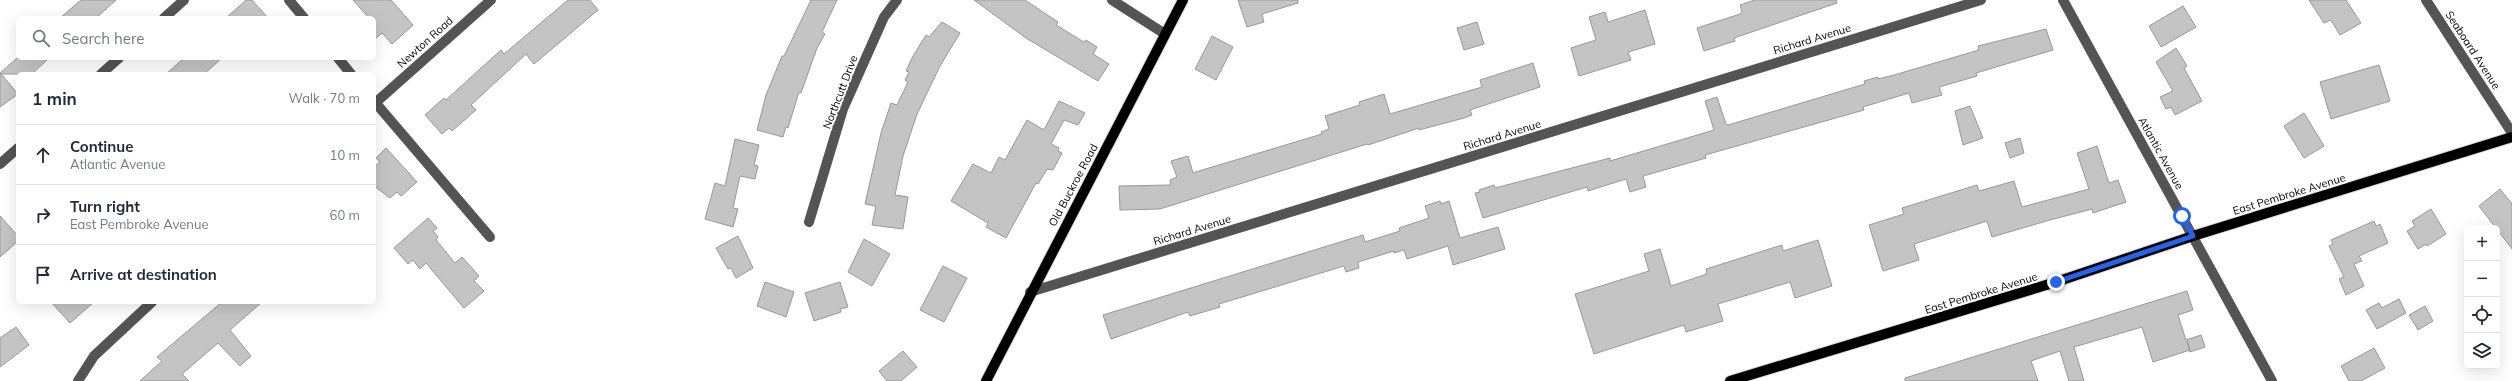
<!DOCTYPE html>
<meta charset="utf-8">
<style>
:root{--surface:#fff;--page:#f6f6f7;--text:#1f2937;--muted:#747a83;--line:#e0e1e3}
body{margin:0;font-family:Mulish,sans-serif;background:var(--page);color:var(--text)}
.controls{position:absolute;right:12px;bottom:12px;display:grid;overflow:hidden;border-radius:6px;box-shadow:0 4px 16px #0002}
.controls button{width:36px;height:36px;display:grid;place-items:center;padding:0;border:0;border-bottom:1px solid var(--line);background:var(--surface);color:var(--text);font:20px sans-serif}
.stop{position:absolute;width:12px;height:12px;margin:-9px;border:3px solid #2563eb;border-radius:50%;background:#fff}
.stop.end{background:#2563eb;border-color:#fff;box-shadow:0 1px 4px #0008}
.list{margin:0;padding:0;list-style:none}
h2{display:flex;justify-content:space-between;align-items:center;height:52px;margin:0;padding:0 16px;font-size:17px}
h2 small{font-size:13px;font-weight:400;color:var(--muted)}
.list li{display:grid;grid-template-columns:26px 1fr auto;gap:12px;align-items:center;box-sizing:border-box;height:60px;padding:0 16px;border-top:1px solid var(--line)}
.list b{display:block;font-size:15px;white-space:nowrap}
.list p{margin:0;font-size:13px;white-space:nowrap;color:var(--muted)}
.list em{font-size:13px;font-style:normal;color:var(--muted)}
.icon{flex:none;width:22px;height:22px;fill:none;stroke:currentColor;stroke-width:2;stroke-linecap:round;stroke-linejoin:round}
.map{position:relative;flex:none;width:2512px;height:381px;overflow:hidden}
.search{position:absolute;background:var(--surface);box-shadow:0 4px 16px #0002;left:16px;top:16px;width:360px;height:44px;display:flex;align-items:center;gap:10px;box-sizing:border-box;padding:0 14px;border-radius:6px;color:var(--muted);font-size:15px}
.panel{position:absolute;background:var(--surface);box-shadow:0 4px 16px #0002;left:16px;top:72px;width:360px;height:232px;border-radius:6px}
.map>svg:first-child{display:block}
.building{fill:#c4c4c4;stroke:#989898}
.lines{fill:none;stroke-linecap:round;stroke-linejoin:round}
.major-casing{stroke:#dbdbdb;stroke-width:12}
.minor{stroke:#545454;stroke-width:10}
.major{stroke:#000;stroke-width:10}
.route{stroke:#2563eb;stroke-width:5}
.labels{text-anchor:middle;stroke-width:4;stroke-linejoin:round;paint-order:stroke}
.street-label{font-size:11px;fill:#000;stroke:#fff}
</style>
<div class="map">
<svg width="2512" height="381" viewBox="0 0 2512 381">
<rect width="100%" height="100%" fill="#fff"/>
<g class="building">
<polygon points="81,0 116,0 96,18 60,18"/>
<polygon points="246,0 252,0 268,18 226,18"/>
<polygon points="353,0 391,0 413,25 392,44 382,33 374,40 374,18 369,18"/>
<polygon points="568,0 590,0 598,10 534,64 526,54 471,105 476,110 452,131 449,128 442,134 425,115 444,98 446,100 501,50 504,54"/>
<polygon points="811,0 837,0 822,32 825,34 817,48 801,93 799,92 788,128 786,127 783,137 757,130 766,95 782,56 784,56"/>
<polygon points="974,0 1025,0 1058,22 1056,25 1084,42 1086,40 1097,47 1093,54 1109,64 1098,81 1026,38"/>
<polygon points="1238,0 1298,0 1298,3 1262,14 1264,22 1247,27"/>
<polygon points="1755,0 1836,0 1837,3 1734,38 1735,41 1704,51 1697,28 1740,14 1742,12 1740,5"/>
<polygon points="2309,0 2346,0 2361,23 2340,35 2331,20 2324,23"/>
<polygon points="2183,6 2196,27 2161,47 2149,26"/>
<polygon points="1645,10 1655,44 1628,52 1631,60 1579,76 1571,48 1596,40 1589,17 1605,12 1608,22"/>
<polygon points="942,22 960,33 940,66 917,114 903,156 895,195 908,197 903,229 872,225 876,206 865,204 881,133 891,103 897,105 908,82 905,80 909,72 906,71 913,56 926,35 929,37"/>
<polygon points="1477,22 1484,44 1464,50 1457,28"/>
<polygon points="2046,29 2053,50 1976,73 1977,76 1939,87 1942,95 1912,103 1909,93 1863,107 1864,110 1705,155 1706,158 1643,176 1646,187 1630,192 1626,179 1588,191 1587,187 1483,218 1475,193 1480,192 1479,190 1494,185 1495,188 1610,158 1610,161 1714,130 1705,101 1717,97 1726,124 1728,125 1865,84 1864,81 1878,77 1878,79 1894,75 1979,50 1978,46"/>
<polygon points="1212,36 1233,47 1216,80 1195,69"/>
<polygon points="2176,48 2187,66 2184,68 2202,101 2175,115 2171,107 2166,109 2160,97 2173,91 2156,62"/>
<polygon points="17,58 49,58 32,74 1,74 18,94 0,107 0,73"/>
<polygon points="184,58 222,58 204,74 166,74"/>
<polygon points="1533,63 1540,87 1470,110 1472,115 1464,118 1419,130 1419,128 1368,145 1367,144 1160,209 1120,210 1119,186 1171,185 1170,180 1177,177 1171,161 1188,156 1193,173 1199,171 1322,134 1321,132 1329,129 1325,116 1360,105 1359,102 1384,94 1390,114 1482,87 1480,80"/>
<polygon points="2379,65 2390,101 2331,119 2320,82"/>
<polygon points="1059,101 1085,113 1078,125 1064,120 1051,144 1059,148 1058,151 1062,153 1053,170 1047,169 1038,184 1036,183 1006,238 986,227 988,223 951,201 973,164 991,173 999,157 1005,160 1027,120 1044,130"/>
<polygon points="1970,106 1983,138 1963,145 1955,111"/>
<polygon points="2304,113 2324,146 2304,158 2284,126"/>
<polygon points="2020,138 2024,153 2010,158 2005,143"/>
<polygon points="735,139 759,145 754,165 758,166 755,179 740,176 733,208 738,209 733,227 705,219 715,183 725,186"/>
<polygon points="2097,146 2109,183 2118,180 2126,202 2093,213 2092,209 2050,220 1992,237 1987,221 1914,244 1919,260 1883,271 1869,225 1904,214 1902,208 1977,185 1979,191 2014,181 2022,207 2089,189 2077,153"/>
<polygon points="386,148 417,182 401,196 397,192 390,198 374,186 374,167 380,162 376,158"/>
<polygon points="2500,189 2512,204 2512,249 2479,206"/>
<polygon points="1440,201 1441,204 1449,201 1460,238 1498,227 1505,249 1453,265 1448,246 1407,259 1404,250 1394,253 1394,251 1358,262 1359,268 1346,272 1344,266 1219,304 1220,307 1190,316 1188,312 1111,339 1103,315 1363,235 1365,242 1400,231 1399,228 1429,218 1425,206"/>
<polygon points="2431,209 2446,234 2427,246 2426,244 2418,249 2407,231 2415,226 2412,221"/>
<polygon points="0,216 18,236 18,241 0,257"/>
<polygon points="428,218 437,228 433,231 438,237 436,240 455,263 462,257 479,276 474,281 484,291 464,308 426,263 420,269 413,260 408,264 394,248"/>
<polygon points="2374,221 2376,226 2380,224 2388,243 2359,256 2362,261 2354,264 2364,286 2346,295 2339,279 2344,277 2329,246 2333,244 2331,240"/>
<polygon points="738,236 753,268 736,278 731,268 728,269 716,248"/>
<polygon points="864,239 890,254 872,286 848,272"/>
<polygon points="1818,240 1832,286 1795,298 1790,282 1718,304 1723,321 1686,332 1684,325 1594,354 1575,294 1649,271 1644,254 1660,249 1671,286 1707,274 1706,269 1782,245 1783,251"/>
<polygon points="943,266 967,278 944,322 920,310"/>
<polygon points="765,282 794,292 786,317 757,306"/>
<polygon points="840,282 848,307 840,309 841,312 814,321 805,293"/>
<polygon points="2187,291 2193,310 2178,315 2186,340 2201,335 2205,347 2190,352 2187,341 2190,350 2153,362 2142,327 2074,347 2084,381 2069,381 2060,351 2031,361 2038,381 1905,381 1905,378"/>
<polygon points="2399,299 2406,313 2377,329 2366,310 2379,303 2382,308"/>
<polygon points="51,302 94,302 70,323"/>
<polygon points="222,302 262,302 230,330 251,356 240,366 218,343 182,374 189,381 140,381 162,361 157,357"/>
<polygon points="2425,306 2433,321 2418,330 2409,315"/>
<polygon points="16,327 29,345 0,367 0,338"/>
<polygon points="2374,348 2385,368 2361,381 2349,381 2341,366"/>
<polygon points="903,351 917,367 901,381 887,381 879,371"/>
</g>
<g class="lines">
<g class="major-casing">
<g id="major">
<polyline points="986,381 1183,0"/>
<polyline points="1730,381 2056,282 2193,236 2512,137"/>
</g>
</g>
<g class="minor">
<polyline points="289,0 304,18"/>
<polyline points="1112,0 1165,34"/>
<polyline points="2063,0 2272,381"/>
<polyline points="2426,0 2512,133"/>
<polyline points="164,18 184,0"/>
<polyline points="338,58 351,74"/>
<polyline points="101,74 119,58"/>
<polyline points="374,101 490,237"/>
<polyline points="374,104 491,0"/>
<polyline points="0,164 18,148"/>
<polyline points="809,222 843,109 884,17 897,0"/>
<polyline points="1030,292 1981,0"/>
<polyline points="78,381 94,356 152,302"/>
</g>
<use href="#major" class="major"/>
</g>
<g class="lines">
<polyline class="route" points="2056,282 2193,236 2182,216"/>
</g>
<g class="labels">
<g class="street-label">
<text transform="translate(1812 39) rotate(-17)" y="4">Richard Avenue</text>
<text transform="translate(425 42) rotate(-42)" y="4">Newton Road</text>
<text transform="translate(2473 50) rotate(57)" y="4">Seaboard Avenue</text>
<text transform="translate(840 92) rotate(-69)" y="4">Northcutt Drive</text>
<text transform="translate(1502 135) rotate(-17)" y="4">Richard Avenue</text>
<text transform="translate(2161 153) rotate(61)" y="4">Atlantic Avenue</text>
<text transform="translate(1073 185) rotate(-62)" y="4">Old Buckroe Road</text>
<text transform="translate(2289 194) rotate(-17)" y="4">East Pembroke Avenue</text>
<text transform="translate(1192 230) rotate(-17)" y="4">Richard Avenue</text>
<text transform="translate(1981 293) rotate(-17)" y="4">East Pembroke Avenue</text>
</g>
</g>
</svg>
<div class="controls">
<button>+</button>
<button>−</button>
<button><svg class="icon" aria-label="locate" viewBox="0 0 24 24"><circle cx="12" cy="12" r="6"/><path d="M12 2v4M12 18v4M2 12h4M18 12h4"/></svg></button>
<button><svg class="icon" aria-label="layers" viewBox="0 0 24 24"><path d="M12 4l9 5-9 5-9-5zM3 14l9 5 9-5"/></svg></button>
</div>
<div class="stop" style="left:2182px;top:216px"></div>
<div class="stop end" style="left:2056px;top:282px"></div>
<div class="search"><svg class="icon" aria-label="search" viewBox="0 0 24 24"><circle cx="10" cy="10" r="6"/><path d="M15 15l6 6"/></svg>Search here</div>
<section class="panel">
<h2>1 min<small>Walk · 70 m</small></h2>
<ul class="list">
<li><svg class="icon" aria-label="ahead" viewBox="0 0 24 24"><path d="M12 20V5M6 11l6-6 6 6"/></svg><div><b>Continue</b><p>Atlantic Avenue</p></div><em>10 m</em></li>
<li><svg class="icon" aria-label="right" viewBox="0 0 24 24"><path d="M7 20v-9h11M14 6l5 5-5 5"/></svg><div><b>Turn right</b><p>East Pembroke Avenue</p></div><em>60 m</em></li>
<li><svg class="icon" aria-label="arrive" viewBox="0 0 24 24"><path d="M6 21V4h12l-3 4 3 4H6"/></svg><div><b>Arrive at destination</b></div></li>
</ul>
</section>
</div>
